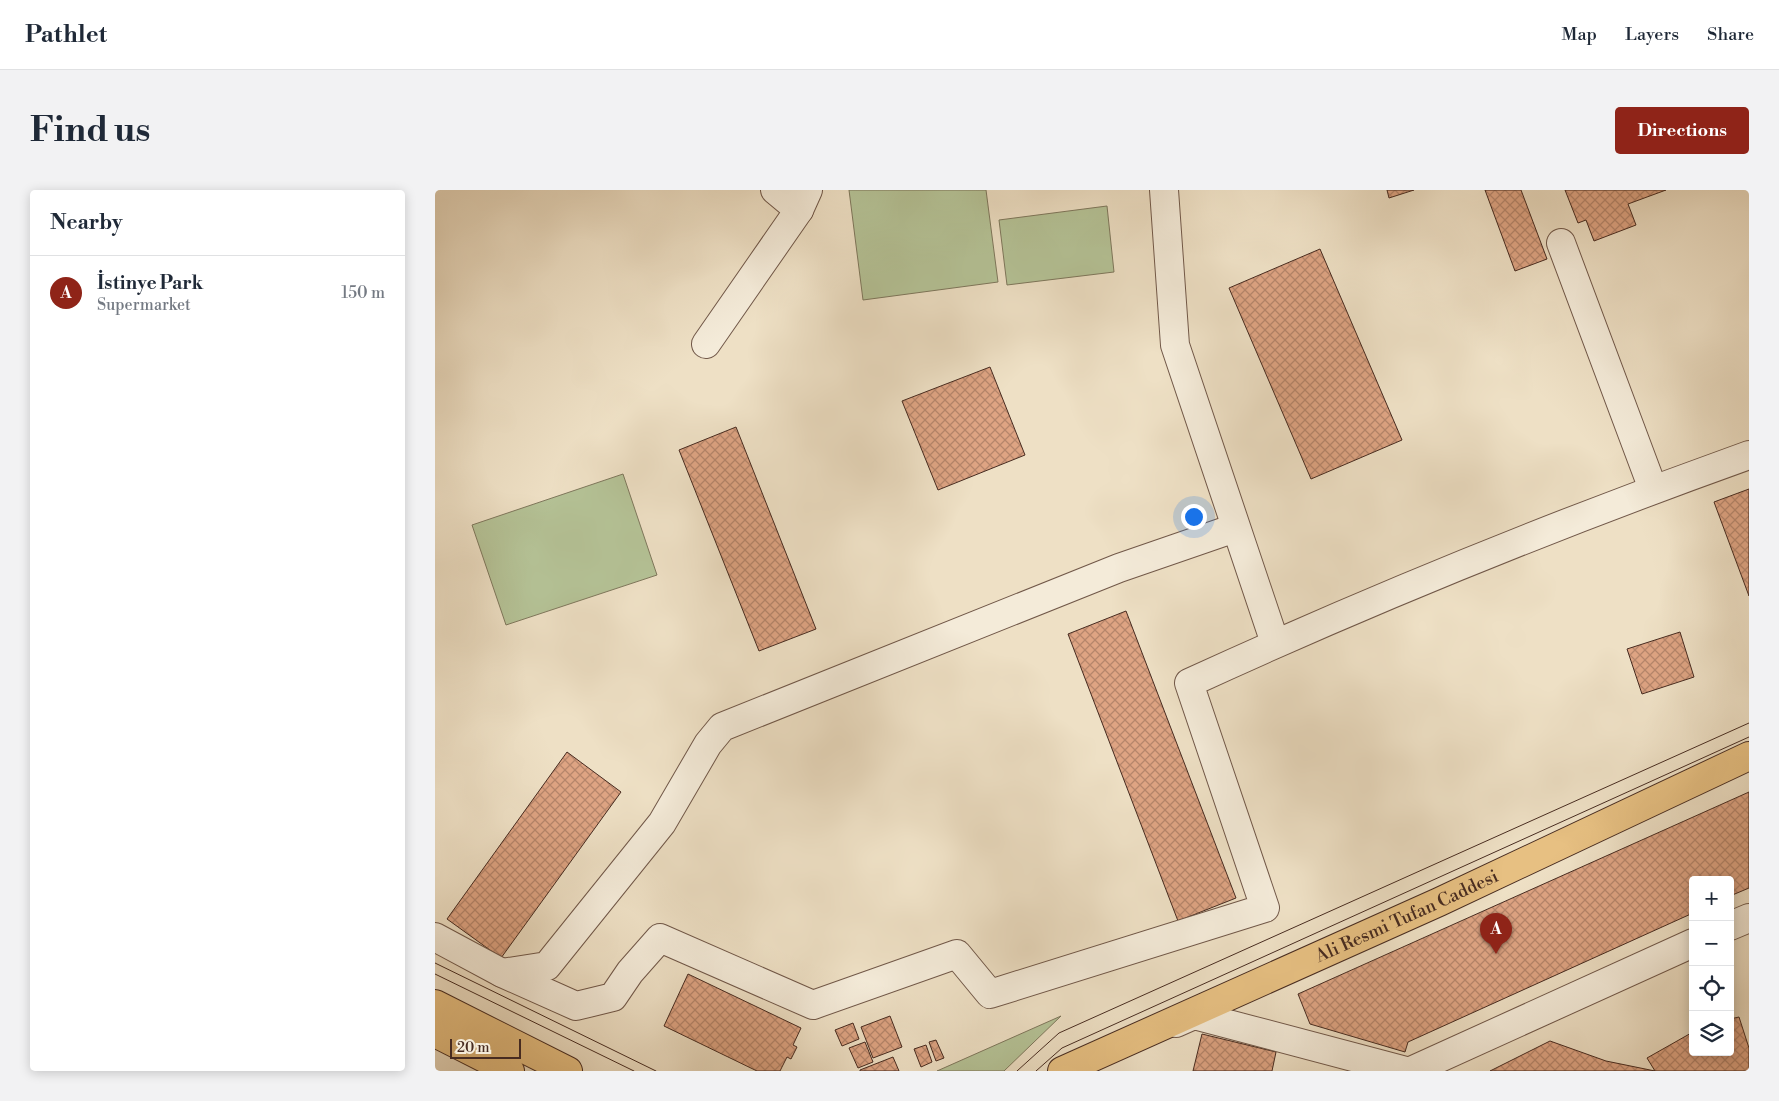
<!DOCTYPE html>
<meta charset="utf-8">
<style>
:root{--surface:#fff;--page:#f2f2f3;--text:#1f2937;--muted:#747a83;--line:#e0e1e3;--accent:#8f2418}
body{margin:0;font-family:"Libre Bodoni",serif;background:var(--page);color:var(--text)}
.controls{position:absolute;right:15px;bottom:15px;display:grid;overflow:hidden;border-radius:5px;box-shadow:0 2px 12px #0003}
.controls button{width:45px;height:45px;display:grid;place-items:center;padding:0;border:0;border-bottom:1px solid var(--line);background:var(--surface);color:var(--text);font:25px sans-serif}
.scale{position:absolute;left:15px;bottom:12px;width:71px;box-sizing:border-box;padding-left:5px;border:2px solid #472b20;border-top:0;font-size:14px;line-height:18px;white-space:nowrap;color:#472b20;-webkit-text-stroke:4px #f4ebd9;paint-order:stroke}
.you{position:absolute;left:758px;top:326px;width:18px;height:18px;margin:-12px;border:4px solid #fff;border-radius:50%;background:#1a73e8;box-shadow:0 0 0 8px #1a73e833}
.badge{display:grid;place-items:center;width:32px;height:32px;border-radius:50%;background:var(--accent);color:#fff;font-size:16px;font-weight:700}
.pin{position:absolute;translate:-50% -41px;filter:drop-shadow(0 1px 2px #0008)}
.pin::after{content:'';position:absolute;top:26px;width:18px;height:15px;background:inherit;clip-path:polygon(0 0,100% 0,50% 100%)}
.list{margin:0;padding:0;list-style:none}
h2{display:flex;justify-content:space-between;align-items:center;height:65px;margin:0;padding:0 20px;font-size:21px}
h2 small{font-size:16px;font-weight:400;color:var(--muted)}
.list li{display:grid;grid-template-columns:32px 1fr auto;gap:15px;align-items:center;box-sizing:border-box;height:75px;padding:0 20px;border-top:1px solid var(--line)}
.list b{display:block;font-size:19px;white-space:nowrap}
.list p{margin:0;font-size:16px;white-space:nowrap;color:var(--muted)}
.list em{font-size:16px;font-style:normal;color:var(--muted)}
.icon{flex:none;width:28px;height:28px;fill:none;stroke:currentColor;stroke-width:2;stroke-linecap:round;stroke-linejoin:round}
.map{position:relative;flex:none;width:1314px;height:881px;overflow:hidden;border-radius:5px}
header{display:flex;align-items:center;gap:30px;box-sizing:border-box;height:70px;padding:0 25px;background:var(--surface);border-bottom:1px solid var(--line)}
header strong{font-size:24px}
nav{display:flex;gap:28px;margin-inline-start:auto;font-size:18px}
.intro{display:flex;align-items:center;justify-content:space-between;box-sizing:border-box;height:120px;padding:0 30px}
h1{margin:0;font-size:35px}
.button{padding:12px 22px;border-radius:5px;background:var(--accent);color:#fff;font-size:18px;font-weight:700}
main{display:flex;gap:30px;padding:0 30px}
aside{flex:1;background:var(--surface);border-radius:5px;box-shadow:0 2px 12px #0003}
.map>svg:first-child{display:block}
.grass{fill:#b5c397;stroke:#7e775c}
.building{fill:url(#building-cross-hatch);stroke:#472b20}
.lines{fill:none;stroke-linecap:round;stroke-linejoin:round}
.minor-casing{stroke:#715849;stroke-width:30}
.major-casing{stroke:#472b20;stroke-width:30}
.minor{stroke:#f4ebd9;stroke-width:28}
.major{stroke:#e7c082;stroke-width:28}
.tram{stroke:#472b20;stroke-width:1}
.labels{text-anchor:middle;stroke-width:5;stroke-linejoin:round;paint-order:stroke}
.street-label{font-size:18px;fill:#472b20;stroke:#f4ebd9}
</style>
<header>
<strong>Pathlet</strong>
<nav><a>Map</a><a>Layers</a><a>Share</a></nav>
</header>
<div class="intro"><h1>Find us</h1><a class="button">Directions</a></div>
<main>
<aside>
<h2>Nearby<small></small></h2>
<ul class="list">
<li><span class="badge">A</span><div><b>İstinye Park</b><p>Supermarket</p></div><em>150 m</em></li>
</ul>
</aside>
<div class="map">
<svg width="1314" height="881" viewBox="0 0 1314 881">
<defs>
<pattern id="building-cross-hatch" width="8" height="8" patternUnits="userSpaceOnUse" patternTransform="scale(1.25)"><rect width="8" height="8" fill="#dea483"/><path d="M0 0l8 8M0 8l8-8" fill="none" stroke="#b6866b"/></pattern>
</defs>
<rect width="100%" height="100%" fill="#eee0c5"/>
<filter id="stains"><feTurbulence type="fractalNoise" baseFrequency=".004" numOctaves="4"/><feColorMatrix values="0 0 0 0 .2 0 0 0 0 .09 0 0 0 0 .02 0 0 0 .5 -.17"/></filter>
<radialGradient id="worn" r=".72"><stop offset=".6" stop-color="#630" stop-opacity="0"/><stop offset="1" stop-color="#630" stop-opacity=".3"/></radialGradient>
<g class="grass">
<polygon points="414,0 551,0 563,92 428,110"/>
<polygon points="672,16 679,82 572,95 564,30"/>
<polygon points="188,284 222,385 71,435 37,335"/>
<polygon points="626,826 569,881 502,881"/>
</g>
<g class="building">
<polygon points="952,0 979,0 954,8"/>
<polygon points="1050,0 1086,0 1112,69 1080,81"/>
<polygon points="1130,0 1231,0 1193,14 1201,35 1159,51 1151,30 1143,33"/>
<polygon points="885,59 967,250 876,289 794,98"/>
<polygon points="555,177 590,265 503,300 467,211"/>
<polygon points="301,237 381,439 324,461 244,260"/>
<polygon points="1314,299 1314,406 1279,312"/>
<polygon points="691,421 801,708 743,731 633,444"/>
<polygon points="1245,442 1259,487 1207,504 1192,459"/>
<polygon points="132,562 186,602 66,768 12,729"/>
<polygon points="1314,602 1314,698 1295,706 1295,690 1258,690 1258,723 973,852 970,862 875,834 863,804"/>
<polygon points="253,784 366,838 358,855 362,857 356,869 352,867 345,881 322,881 229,836"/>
<polygon points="455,826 467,857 438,868 426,837"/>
<polygon points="1304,827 1314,858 1314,881 1220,881 1212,868 1258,842 1258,862 1295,862 1295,829"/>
<polygon points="418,833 424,849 407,856 400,840"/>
<polygon points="767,844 841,862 837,881 758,881"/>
<polygon points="501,850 509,868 501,871 494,852"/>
<polygon points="1115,851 1171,871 1220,881 1055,881"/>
<polygon points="430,852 438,872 423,878 414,858"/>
<polygon points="491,855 497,872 486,877 479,859"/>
<polygon points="458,867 464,881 425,881 425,880"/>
</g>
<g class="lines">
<g class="minor-casing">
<g id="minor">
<polyline points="340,0 364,20"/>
<polyline points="729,0 740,155 840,453"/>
<polyline points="1126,53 1218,299"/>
<polyline points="271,154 364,20 373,0"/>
<polyline points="1295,736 1314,728"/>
<path d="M0,747l67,36 74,33 37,-9 17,-25 30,-34 153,67 144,-51 33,40 275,-86 -76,-225c183,-84 370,-160 560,-228"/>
<polyline points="67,783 112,776 227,633 273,554 287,537 684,378 800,338"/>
<polyline points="741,833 759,825 971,881"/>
<polyline points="976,881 1258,753"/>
</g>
</g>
<g class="major-casing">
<g id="major">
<polyline points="0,814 133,881"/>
<polyline points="0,843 75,881"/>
<path id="s1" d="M627,881l377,-169 310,-146"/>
</g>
</g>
<use href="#minor" class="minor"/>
<use href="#major" class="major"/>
<g class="tram">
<polyline points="0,773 221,881"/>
<polyline points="0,784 199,881"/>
<polyline points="582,881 624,843 1314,533"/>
<polyline points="601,881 627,858 1314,547"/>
</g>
</g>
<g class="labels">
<g class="street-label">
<text dy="6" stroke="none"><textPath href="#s1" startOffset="378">Ali Resmi Tufan Caddesi</textPath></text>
</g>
</g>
<rect width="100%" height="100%" filter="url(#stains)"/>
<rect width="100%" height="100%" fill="url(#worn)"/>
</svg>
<div class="controls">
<button>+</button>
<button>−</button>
<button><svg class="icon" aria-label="locate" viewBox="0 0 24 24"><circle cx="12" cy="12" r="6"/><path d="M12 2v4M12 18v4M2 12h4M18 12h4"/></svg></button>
<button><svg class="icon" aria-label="layers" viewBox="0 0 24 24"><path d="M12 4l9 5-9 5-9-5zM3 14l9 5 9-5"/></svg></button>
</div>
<div class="scale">20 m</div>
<div class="you"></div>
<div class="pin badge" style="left:1061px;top:764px">A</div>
</div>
</main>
